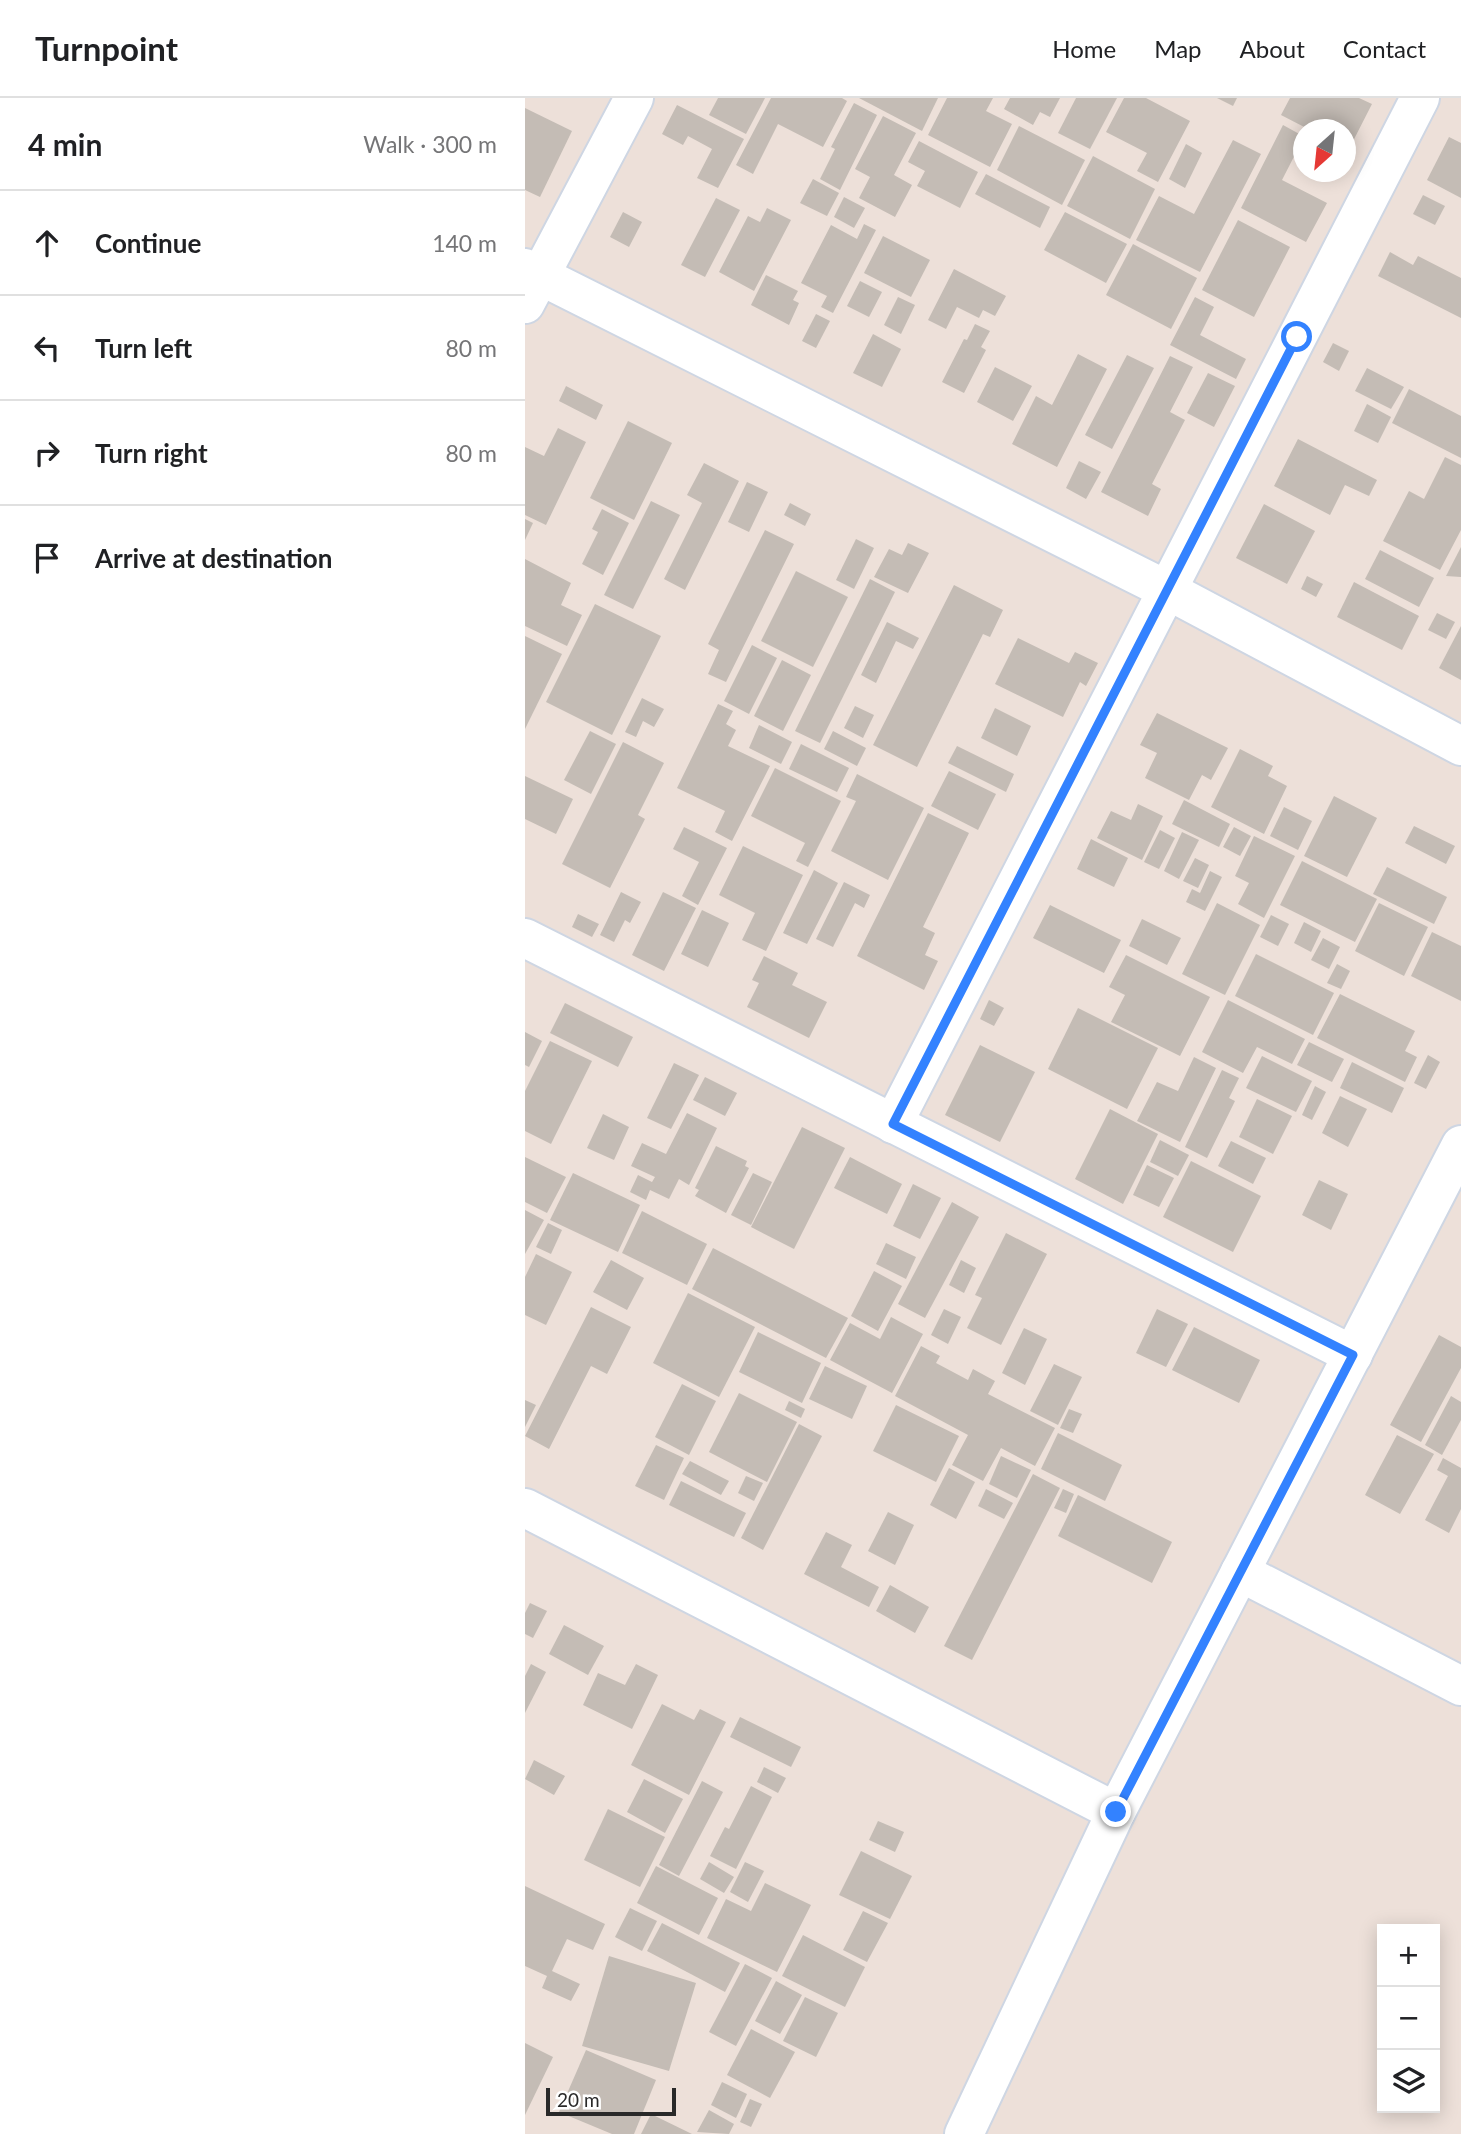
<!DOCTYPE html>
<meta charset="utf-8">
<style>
:root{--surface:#fff;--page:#f2f2f2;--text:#202124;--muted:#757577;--line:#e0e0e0}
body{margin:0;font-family:Lato,sans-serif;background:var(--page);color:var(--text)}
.controls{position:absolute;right:21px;bottom:21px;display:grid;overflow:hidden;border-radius:0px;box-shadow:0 4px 18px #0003}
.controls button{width:63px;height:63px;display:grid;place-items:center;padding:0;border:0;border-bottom:2px solid var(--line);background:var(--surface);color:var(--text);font:35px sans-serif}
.compass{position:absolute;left:768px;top:21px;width:63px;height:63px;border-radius:50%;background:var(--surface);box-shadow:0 4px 18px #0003;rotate:207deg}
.scale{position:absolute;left:21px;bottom:18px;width:130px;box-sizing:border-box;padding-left:7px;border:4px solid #292929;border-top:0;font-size:19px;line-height:24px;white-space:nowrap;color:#292929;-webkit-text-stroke:5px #fff;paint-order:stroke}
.stop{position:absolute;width:21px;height:21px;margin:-16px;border:5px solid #3382ff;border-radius:50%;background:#fff}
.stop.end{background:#3382ff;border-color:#fff;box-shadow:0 2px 7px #0008}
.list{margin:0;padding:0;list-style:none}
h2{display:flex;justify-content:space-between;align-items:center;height:91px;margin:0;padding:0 28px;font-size:30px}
h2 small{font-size:23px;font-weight:400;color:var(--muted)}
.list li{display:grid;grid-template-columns:46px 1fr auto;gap:21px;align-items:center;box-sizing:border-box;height:105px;padding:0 28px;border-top:2px solid var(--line)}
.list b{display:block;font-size:26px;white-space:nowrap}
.list em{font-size:23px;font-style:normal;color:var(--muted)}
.icon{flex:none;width:38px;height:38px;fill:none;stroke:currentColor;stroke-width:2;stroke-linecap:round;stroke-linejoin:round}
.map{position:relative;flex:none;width:936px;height:2036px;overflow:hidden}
header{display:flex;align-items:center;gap:42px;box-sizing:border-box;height:98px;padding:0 35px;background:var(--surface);border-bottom:2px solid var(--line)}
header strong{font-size:33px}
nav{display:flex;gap:38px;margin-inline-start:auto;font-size:24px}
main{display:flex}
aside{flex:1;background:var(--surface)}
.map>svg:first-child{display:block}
.building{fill:#c4bcb5}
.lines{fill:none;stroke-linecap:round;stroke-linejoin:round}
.minor-casing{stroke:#ced6e3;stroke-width:42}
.minor{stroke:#fff;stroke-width:38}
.route{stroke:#3382ff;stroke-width:9}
</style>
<header>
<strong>Turnpoint</strong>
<nav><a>Home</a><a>Map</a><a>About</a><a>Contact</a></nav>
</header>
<main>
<aside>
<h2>4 min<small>Walk · 300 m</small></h2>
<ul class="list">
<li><svg class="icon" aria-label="ahead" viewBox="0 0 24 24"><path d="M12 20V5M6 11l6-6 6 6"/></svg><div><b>Continue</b></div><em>140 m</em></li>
<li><svg class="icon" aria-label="left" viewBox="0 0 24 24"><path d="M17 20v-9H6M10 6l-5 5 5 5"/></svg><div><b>Turn left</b></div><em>80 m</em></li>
<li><svg class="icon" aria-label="right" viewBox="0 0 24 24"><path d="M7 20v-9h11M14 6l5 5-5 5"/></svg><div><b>Turn right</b></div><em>80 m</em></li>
<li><svg class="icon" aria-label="arrive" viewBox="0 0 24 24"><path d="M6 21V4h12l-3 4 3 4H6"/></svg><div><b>Arrive at destination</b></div></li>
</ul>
</aside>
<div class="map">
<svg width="936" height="2036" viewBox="0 0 936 2036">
<rect width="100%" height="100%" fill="#ede0d9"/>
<g class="building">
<polygon points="193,0 240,0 221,36 184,17"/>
<polygon points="246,0 317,0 322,3 298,49 253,26 228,76 211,67"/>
<polygon points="334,0 413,0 397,33"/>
<polygon points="422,0 468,0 461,13 487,26 465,69 403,37"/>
<polygon points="485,0 535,0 525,19 515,14 508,27 479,11"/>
<polygon points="551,0 592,0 565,51 533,35"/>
<polygon points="599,0 621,0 665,23 633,84 612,73 622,55 581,34"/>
<polygon points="692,0 712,0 708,8"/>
<polygon points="765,0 834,0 847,6 824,51 820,50 820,32 785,32 756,17"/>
<polygon points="329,5 352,17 315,92 295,81 310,51 306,49"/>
<polygon points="152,7 219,41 193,90 172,80 187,51 163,38 158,47 137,36"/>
<polygon points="0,10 47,33 15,99 0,92"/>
<polygon points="358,18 391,35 369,77 387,87 370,119 334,100 345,79 330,71"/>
<polygon points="758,27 778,38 778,41 757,82 802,105 781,144 716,110"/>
<polygon points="494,28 560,62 537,107 472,72"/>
<polygon points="924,39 936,45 936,100 902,82"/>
<polygon points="708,42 736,56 675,174 611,142 634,98 669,116"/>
<polygon points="394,43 453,74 435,110 392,88 400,73 383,64"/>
<polygon points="661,46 677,55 660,90 644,81"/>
<polygon points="568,58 630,91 605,141 542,108"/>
<polygon points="461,76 525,109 515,130 450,96"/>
<polygon points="288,81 314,95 302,118 275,105"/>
<polygon points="898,97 920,108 910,127 888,116"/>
<polygon points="319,99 340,110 329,130 309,119"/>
<polygon points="191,100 215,112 180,179 156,167"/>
<polygon points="242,110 266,122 229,193 194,174 223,118 235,124"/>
<polygon points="98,114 117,124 104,149 85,139"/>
<polygon points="540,114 602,146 581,185 519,152"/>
<polygon points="713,122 765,149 729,219 677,192"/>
<polygon points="339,126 351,132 308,215 296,209 302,198 276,185 306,127 332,141"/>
<polygon points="358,138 405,162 386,199 339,175"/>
<polygon points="608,146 672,180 646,231 581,197"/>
<polygon points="865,154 888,167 893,158 936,180 936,220 853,178"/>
<polygon points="429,171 481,198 470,218 458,212 454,220 432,209 421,231 403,222"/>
<polygon points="241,177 273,193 268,202 274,205 264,227 226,207"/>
<polygon points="335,183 357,194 344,219 322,208"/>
<polygon points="373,199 390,207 376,236 359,227"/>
<polygon points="670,199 689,209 675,237 721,261 711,281 645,247"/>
<polygon points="291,216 305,223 291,250 277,243"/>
<polygon points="450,226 465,233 456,249 461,252 439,295 417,284 439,241 442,242"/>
<polygon points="348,236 376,251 357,289 328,275"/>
<polygon points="808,245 824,253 814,273 798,264"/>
<polygon points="553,256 582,271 532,369 487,346 511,298 527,307"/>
<polygon points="602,257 629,270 587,351 560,337"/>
<polygon points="645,258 668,269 645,314 660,322 627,386 636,391 623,418 576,394"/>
<polygon points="470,269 507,288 488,323 452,304"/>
<polygon points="842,270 879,289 866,311 830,293"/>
<polygon points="683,275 710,288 689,329 662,315"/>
<polygon points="41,288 78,307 71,322 34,303"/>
<polygon points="884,291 936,318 936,360 867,325"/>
<polygon points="842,306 866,319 853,345 829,333"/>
<polygon points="103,323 147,345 109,422 65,400"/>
<polygon points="33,330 61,344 21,427 0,417 0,349 19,358"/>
<polygon points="773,341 852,382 844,398 820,387 805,417 749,388"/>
<polygon points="920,359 936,367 936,432 915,472 858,443 884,393 899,401"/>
<polygon points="554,363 576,374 561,401 541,390"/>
<polygon points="179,365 214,383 160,492 139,481 177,405 162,397"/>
<polygon points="222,384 243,394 224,434 203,424"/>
<polygon points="126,403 155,417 108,511 79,497"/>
<polygon points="265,405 286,416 280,428 259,417"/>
<polygon points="739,406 790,433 762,486 711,460"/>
<polygon points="77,411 104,425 78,477 57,466 73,434 67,431"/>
<polygon points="0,421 8,425 0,442"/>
<polygon points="240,432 269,446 201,584 183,576 194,552 183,546"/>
<polygon points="331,441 349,450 329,491 311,482"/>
<polygon points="383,445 404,455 383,495 349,479 364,451 377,457"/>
<polygon points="936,449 936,479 921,478"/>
<polygon points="855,452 909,480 894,509 840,481"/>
<polygon points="0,461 46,485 36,507 57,517 42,548 0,528"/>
<polygon points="271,473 323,499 288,569 236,543"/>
<polygon points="782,478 798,486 791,499 776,491"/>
<polygon points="345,481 370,494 295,645 270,633"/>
<polygon points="829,484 894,518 877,552 812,519"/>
<polygon points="429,487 478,512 465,539 458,536 392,669 348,647"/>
<polygon points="70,506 136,538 87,637 21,604"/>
<polygon points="912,515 930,524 921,541 903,532"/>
<polygon points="362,524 394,540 388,551 371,543 351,585 336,577"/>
<polygon points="936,528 936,582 914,570"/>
<polygon points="0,538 37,556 0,631"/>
<polygon points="493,540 544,565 550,554 573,565 561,588 555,584 538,619 470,586"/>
<polygon points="227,547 252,560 224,616 199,603"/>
<polygon points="257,562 286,577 258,633 229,618"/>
<polygon points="117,600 139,611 129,629 118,623 111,639 100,634"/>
<polygon points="193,606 208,613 201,626 211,632 203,648 245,668 207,743 190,734 200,713 152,690"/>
<polygon points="330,608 349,617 338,640 319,630"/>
<polygon points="470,610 506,628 492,658 456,640"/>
<polygon points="632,615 703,650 686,682 677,677 664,702 620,680 632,655 615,647"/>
<polygon points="234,627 267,644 256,666 224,650"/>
<polygon points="65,633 91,646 66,696 39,682"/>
<polygon points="308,633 341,650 332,668 299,651"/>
<polygon points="98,644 139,665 113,717 120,721 85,790 37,766"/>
<polygon points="276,646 324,670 312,694 264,671"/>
<polygon points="432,648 489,676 481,694 423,665"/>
<polygon points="715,651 748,668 743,678 762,688 739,736 686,709"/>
<polygon points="250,670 316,703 283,769 271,763 280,745 226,718"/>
<polygon points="424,673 471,696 453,732 406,708"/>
<polygon points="332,676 399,710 363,782 306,753 331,703 321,699"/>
<polygon points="0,678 48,701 31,736 0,721"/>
<polygon points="809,698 852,720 822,779 779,758"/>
<polygon points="659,702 705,726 694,749 647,726"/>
<polygon points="613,706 638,718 617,762 572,740 586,713 606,722"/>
<polygon points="759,709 787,723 773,752 745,738"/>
<polygon points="403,715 444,735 398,829 410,835 400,857 413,863 399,892 332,858"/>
<polygon points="889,728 930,748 921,766 880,745"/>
<polygon points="159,729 202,750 173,807 157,798 174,764 148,751"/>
<polygon points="709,729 726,738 715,758 698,749"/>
<polygon points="635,732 650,740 634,771 619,764"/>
<polygon points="657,734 674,742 654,781 639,773"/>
<polygon points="729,738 770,758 739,820 713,806 724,785 710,778"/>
<polygon points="566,741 603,760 589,789 552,771"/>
<polygon points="218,748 278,777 241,853 217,842 230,815 194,797"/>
<polygon points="670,760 684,767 673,790 658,783"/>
<polygon points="777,763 852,801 830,844 755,807"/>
<polygon points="862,769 922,799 909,826 848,796"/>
<polygon points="289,772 313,785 282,846 258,835"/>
<polygon points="685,773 697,779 680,813 661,804 667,791 675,795"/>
<polygon points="319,784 345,797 339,810 330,805 308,849 291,841"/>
<polygon points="96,794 116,804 105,825 100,822 89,844 75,837"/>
<polygon points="138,794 171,810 139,873 107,857"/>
<polygon points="692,805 735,827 700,897 657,876"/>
<polygon points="854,805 903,829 879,878 830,853"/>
<polygon points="525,807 596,842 579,875 508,840"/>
<polygon points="177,812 204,825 183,869 156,856"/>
<polygon points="53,816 74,826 67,839 47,829"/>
<polygon points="746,817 764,826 753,848 735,839"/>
<polygon points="617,821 656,840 642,867 604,848"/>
<polygon points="779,824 796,833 786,854 769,845"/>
<polygon points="907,834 936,848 936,903 886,878"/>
<polygon points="798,840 815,849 804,871 786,862"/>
<polygon points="731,856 809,895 788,937 710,898"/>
<polygon points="601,857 685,899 655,958 586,924 600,897 584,889"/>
<polygon points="239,858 273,875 267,887 302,904 284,940 222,909 234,885 227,882"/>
<polygon points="812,866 825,873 816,891 802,885"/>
<polygon points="815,896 890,933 880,953 892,959 880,984 792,940"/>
<polygon points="464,902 479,910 469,928 455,921"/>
<polygon points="703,902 780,941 767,966 732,949 718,975 677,954"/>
<polygon points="40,905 108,939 93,969 25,935"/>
<polygon points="553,910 633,950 602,1011 523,971"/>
<polygon points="0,934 17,943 4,969 0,967"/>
<polygon points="25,943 67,963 26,1046 0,1033 0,993"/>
<polygon points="784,944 819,961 807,984 772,967"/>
<polygon points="455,947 510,974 475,1044 420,1017"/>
<polygon points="903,957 915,964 901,991 889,985"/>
<polygon points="737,958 787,983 771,1014 721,990"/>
<polygon points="669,959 691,970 655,1044 612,1023 632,984 653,993"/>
<polygon points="827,964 879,990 867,1015 815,990"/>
<polygon points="149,965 174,977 146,1031 122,1020"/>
<polygon points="697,972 714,980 704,1000 710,1003 682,1060 660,1049"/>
<polygon points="180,979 212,995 200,1018 168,1002"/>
<polygon points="790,988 801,994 787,1022 777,1017"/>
<polygon points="815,998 842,1011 823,1049 797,1035"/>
<polygon points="732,1001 767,1018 748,1056 714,1039"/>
<polygon points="585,1011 633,1036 598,1106 550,1081"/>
<polygon points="162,1015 192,1030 164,1087 154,1081 144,1101 125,1092 121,1102 105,1094 113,1077 127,1084 130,1079 106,1068 117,1045 141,1056"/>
<polygon points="78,1016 104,1029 89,1062 62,1050"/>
<polygon points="277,1029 320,1050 269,1151 226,1129"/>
<polygon points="635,1042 664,1057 653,1078 625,1064"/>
<polygon points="706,1043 741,1060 728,1086 693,1068"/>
<polygon points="191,1048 222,1063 220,1068 224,1070 201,1115 170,1098 174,1092 170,1090"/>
<polygon points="0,1059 41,1079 22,1115 0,1104"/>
<polygon points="325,1059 377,1086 362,1116 309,1090"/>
<polygon points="666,1063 736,1098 708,1154 638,1119"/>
<polygon points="622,1067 649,1080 634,1109 608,1097"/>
<polygon points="48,1075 115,1107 93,1154 25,1122"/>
<polygon points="228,1075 247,1084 226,1127 206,1117"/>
<polygon points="794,1082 823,1096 806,1132 777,1117"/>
<polygon points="388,1086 416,1100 395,1141 368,1128"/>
<polygon points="427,1104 454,1119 400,1220 373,1206"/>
<polygon points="0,1112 19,1122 0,1156"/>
<polygon points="117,1113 182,1146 162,1187 97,1155"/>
<polygon points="23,1125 37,1132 26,1156 11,1149"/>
<polygon points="481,1135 522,1156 476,1247 442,1230 457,1200 450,1197"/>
<polygon points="361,1145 391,1159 381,1181 351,1166"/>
<polygon points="188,1150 323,1220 301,1260 167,1191"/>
<polygon points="11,1156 47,1174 21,1227 0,1217 0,1179"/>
<polygon points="86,1162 119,1180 102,1212 68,1194"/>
<polygon points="436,1162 451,1170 439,1195 424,1187"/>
<polygon points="349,1173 377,1188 353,1233 326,1218"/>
<polygon points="163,1195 230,1229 194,1299 128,1265"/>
<polygon points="66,1209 106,1229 82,1276 66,1268 24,1351 0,1338"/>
<polygon points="419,1211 436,1219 423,1246 406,1237"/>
<polygon points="632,1211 663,1226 641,1269 611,1255"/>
<polygon points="366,1219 398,1236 367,1295 305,1262 325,1225 355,1241"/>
<polygon points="669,1229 735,1262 714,1305 647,1272"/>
<polygon points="499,1230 522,1241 500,1287 477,1275"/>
<polygon points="233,1234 296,1265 277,1305 214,1274"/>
<polygon points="914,1237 936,1249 936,1270 896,1344 865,1327"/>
<polygon points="396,1248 415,1258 411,1265 443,1282 448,1271 470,1283 463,1296 530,1330 510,1368 476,1350 458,1383 427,1367 443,1337 370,1298"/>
<polygon points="529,1266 557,1279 533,1327 505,1313"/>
<polygon points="300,1268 342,1288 327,1321 284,1301"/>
<polygon points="157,1286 191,1303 164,1357 130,1339"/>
<polygon points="214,1295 272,1324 242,1384 184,1354"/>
<polygon points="926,1298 936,1304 936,1322 917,1357 900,1347"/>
<polygon points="0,1302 11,1307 0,1329"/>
<polygon points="264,1303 280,1311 276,1320 260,1312"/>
<polygon points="371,1307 434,1338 411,1384 348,1353"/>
<polygon points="544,1311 557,1316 548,1335 535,1330"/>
<polygon points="274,1326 297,1338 238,1452 216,1440"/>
<polygon points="533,1335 597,1367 580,1403 516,1371"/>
<polygon points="872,1337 909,1356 875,1416 840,1397"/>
<polygon points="131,1347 159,1360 139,1402 110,1388"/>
<polygon points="476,1358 506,1372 492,1400 464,1386"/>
<polygon points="918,1360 936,1370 936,1411 924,1435 900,1422 923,1378 912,1372"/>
<polygon points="165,1363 204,1383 196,1397 157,1376"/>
<polygon points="424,1370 450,1384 431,1421 405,1407"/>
<polygon points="508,1376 535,1390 447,1562 419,1548"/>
<polygon points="221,1378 238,1385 229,1403 213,1395"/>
<polygon points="156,1383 221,1415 209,1439 144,1407"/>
<polygon points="461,1391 488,1405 479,1421 453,1408"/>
<polygon points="538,1391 549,1396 541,1415 529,1410"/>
<polygon points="553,1397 647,1444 627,1485 533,1438"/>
<polygon points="363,1414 389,1427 370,1467 343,1453"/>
<polygon points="301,1434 327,1447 316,1469 354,1489 344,1509 279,1476"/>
<polygon points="365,1487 404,1509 390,1535 351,1513"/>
<polygon points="5,1505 22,1513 8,1540 0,1536 0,1515"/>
<polygon points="39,1527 79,1548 63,1577 24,1556"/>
<polygon points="6,1566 21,1574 0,1615 0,1578"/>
<polygon points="111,1566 133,1577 107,1631 58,1607 73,1575 100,1587"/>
<polygon points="137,1606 169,1622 175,1611 201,1624 164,1697 106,1667"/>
<polygon points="215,1619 276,1649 266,1669 205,1639"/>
<polygon points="9,1662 40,1678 29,1697 0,1681"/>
<polygon points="239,1669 261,1680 253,1695 232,1684"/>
<polygon points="119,1681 158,1701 140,1735 102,1714"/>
<polygon points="177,1683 198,1694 154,1778 134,1767"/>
<polygon points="226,1688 247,1699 211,1771 185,1758 200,1729 204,1731"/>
<polygon points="83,1711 140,1739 115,1789 59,1762"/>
<polygon points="353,1723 379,1734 370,1754 344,1742"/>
<polygon points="336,1753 387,1778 365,1821 314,1797"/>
<polygon points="184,1764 209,1779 199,1795 175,1781"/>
<polygon points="220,1764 239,1773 223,1804 205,1794"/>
<polygon points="131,1768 193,1800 174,1837 112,1805"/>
<polygon points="240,1785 286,1807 252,1874 182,1840 201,1801 226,1813"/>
<polygon points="0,1788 80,1826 68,1852 42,1841 27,1873 55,1886 46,1903 17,1890 22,1878 0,1868"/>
<polygon points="105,1810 132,1823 117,1853 90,1839"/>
<polygon points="338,1813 363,1825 342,1864 318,1852"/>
<polygon points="137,1825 215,1865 200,1894 122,1853"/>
<polygon points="278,1837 340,1869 320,1909 257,1878"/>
<polygon points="84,1858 171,1885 144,1973 57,1948"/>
<polygon points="220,1866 247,1880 211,1948 184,1934"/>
<polygon points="251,1883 277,1897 255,1936 230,1923"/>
<polygon points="280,1899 313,1915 291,1959 258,1943"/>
<polygon points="226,1931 270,1954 245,2000 202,1977"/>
<polygon points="0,1945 28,1959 0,2017"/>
<polygon points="61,1952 131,1982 109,2036 87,2036 34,2014"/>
<polygon points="197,1984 222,1996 211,2020 186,2007"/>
<polygon points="225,2001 237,2006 226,2029 215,2024"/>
<polygon points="184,2012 209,2026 204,2036 172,2034"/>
<polygon points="126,2016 167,2036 116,2036"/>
</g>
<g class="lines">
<g class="minor-casing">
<g id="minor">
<polyline points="0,170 642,492 936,648"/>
<polyline points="0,206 109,0"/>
<polyline points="0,840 828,1257"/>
<polyline points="368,1026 895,0"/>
<polyline points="0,1410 591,1714"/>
<polyline points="715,1474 936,1588"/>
<polyline points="439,2036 591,1714 936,1047"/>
</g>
</g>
<use href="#minor" class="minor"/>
</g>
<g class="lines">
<polyline class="route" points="591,1714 828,1257 368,1026 772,239"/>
</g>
</svg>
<div class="controls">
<button>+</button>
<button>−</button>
<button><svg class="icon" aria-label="layers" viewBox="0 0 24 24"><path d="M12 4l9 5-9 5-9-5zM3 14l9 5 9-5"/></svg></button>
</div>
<svg class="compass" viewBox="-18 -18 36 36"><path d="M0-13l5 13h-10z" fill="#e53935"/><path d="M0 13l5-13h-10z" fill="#757577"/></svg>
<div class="scale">20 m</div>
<div class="stop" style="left:772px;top:239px"></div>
<div class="stop end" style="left:591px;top:1714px"></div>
</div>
</main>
